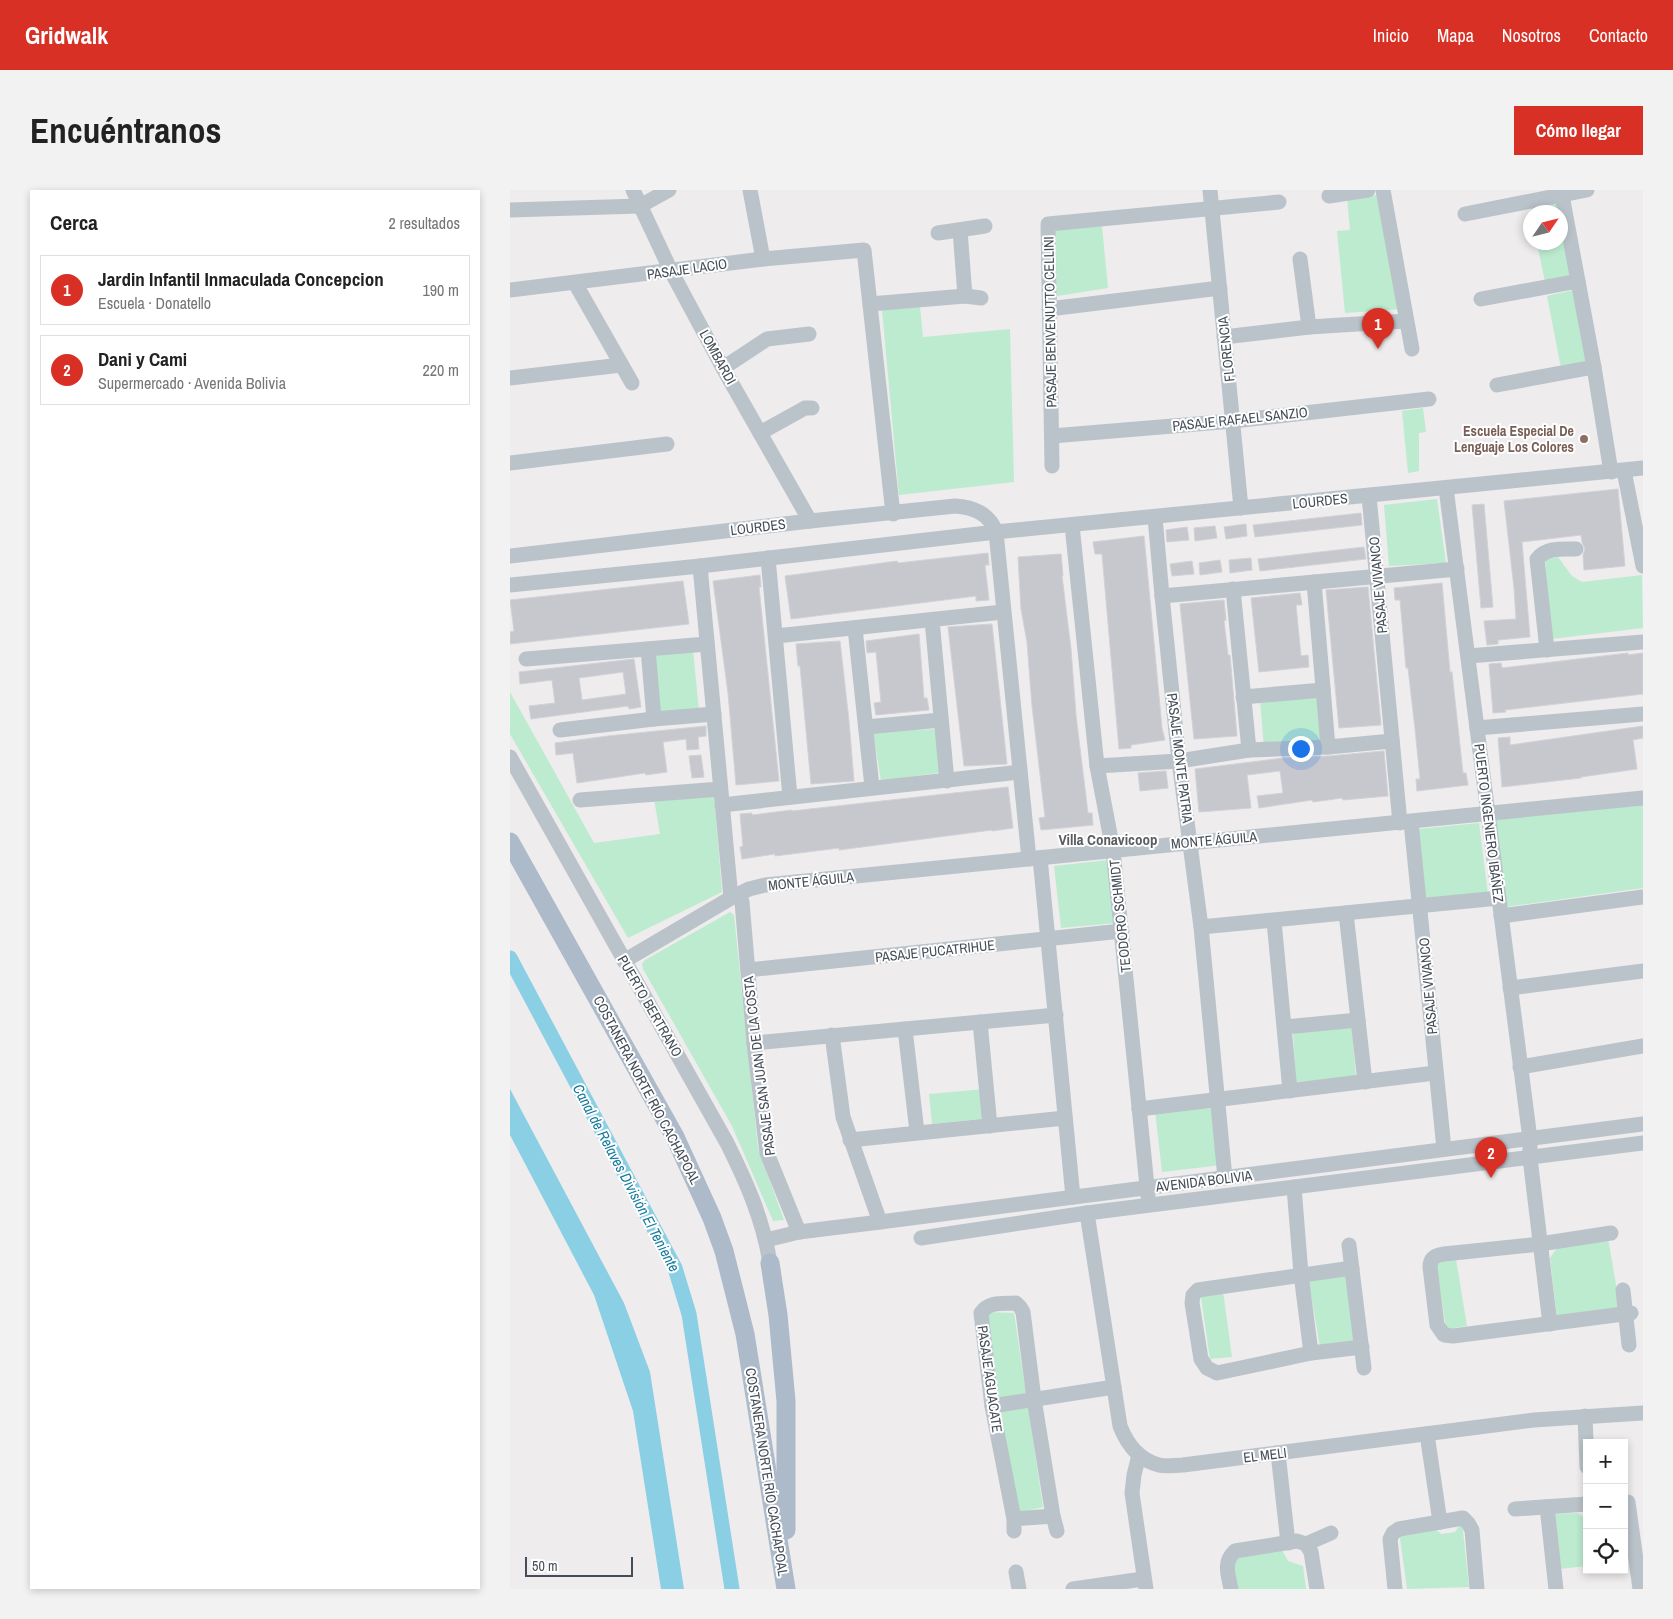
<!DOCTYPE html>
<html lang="es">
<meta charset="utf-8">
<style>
:root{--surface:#fff;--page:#f2f2f2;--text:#222;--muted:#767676;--line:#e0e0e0;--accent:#d93025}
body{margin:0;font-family:"Archivo Narrow",sans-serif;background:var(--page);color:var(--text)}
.controls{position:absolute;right:15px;bottom:15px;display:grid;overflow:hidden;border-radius:0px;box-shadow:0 2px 8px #0003}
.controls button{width:45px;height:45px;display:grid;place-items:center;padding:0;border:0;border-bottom:1px solid var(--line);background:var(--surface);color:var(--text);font:25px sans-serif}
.compass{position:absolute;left:1013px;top:15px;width:45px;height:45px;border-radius:50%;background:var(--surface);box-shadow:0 2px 8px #0003;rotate:55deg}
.scale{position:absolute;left:15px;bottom:12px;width:108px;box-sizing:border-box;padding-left:5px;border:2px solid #454e58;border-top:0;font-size:14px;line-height:18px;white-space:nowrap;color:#454e58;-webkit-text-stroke:4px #fff;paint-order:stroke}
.you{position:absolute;left:790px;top:558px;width:18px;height:18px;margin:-12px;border:4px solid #fff;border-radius:50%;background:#1a73e8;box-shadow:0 0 0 8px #1a73e833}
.badge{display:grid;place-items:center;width:32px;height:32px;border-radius:50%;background:var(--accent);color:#fff;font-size:16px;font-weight:700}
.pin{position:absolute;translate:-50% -41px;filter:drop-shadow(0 1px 2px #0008)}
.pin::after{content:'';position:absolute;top:26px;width:18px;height:15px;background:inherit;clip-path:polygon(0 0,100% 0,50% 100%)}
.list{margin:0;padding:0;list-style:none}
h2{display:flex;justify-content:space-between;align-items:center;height:65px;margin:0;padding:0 20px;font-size:21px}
h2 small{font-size:16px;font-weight:400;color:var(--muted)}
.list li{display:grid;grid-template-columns:32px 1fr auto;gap:15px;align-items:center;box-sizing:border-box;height:70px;margin:0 10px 10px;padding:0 10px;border:1px solid var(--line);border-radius:0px}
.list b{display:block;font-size:19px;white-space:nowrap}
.list p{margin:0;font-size:16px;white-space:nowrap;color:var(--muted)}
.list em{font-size:16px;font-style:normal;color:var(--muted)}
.icon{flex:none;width:28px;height:28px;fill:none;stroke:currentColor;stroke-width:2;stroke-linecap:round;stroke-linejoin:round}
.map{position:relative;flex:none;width:1133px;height:1399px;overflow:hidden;border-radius:0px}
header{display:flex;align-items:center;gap:30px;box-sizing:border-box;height:70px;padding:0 25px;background:var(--accent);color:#fff}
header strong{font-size:24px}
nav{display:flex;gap:28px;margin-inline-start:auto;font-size:18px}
.intro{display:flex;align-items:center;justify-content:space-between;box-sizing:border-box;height:120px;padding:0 30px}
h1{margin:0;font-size:35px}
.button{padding:12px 22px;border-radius:0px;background:var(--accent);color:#fff;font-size:18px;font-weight:700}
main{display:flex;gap:30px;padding:0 30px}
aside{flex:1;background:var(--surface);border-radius:0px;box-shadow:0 2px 8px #0003}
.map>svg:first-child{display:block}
.green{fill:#bcebcf}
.water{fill:#8bcfe5}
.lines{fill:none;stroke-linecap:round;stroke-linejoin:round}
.canal{stroke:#8bcfe5;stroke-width:15}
.building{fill:#c6c8ce;stroke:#d0d2d7;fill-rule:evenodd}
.minor{stroke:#bbc3ca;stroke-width:15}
.major{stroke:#adbac9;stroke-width:19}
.education-dot{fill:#8d6e63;stroke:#fff;stroke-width:2}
.labels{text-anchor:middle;stroke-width:4;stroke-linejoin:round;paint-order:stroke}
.street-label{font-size:14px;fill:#454e58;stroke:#fff}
.education-label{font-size:14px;font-weight:bold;fill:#785e54;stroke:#fff;text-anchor:end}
.neighbourhood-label{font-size:15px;font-weight:bold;fill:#595c60;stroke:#fff}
.water-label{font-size:15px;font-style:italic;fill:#157b9b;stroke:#fff}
</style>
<header>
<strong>Gridwalk</strong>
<nav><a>Inicio</a><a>Mapa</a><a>Nosotros</a><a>Contacto</a></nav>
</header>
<div class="intro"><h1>Encuéntranos</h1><a class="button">Cómo llegar</a></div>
<main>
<aside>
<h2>Cerca<small>2 resultados</small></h2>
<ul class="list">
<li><span class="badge">1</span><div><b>Jardin Infantil Inmaculada Concepcion</b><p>Escuela · Donatello</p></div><em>190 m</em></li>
<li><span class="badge">2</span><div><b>Dani y Cami</b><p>Supermercado · Avenida Bolivia</p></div><em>220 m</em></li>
</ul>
</aside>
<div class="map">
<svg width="1133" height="1399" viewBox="0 0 1133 1399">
<rect width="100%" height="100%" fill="#eeecec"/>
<g class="green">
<polygon points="868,5 891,119 835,123 827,41 840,40 837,7"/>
<polygon points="1047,13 1049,22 1022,22 1021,18"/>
<polygon points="1051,31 1061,86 1035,92 1027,53 1050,52"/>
<polygon points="592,36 598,98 547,106 545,38"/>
<polygon points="1063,100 1077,173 1051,178 1037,106"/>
<polygon points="410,117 413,147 500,139 504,292 389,305 372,120"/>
<polygon points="913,218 916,242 909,243 909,281 898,283 892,221"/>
<polygon points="927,309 936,373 879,376 874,315"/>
<polygon points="1048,367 1062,386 1072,392 1132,385 1133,438 1041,449 1035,368"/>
<polygon points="183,460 189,521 149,525 142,465"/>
<polygon points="0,502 84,653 150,644 144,609 204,605 212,702 118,748 0,544"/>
<polygon points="807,504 811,553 754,558 750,509"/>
<polygon points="430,539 434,582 371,591 363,541"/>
<polygon points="1133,613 1133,698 995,717 983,630"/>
<polygon points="969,633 978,705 915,710 908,639"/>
<polygon points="598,670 606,733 551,738 544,676"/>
<polygon points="220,722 224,725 248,958 274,1030 263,1031 222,936 133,779 132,774 135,770"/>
<polygon points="842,838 846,887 786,892 783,842"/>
<polygon points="474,899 480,928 422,934 419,904"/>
<polygon points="707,913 712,975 652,982 645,920"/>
<polygon points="1098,1048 1110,1118 1047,1128 1040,1068 1049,1055"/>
<polygon points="946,1069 957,1136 936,1139 926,1072"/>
<polygon points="837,1081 845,1153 810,1157 798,1086"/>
<polygon points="690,1101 713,1101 722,1167 700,1169"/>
<polygon points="473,1122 504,1123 533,1317 506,1323"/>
<polygon points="1067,1323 1077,1329 1077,1376 1049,1379 1040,1324"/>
<polygon points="952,1332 959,1397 897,1399 889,1341 923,1337 931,1344 945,1342"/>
<polygon points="772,1360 778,1371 793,1376 796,1399 726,1399 722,1369"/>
</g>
<polygon class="water" points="0,899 114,1113 140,1182 174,1399 151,1399 123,1221 84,1105 0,945"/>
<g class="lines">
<polyline class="canal" points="0,768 165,1078 179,1124 222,1399"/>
</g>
<g class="building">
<polygon points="1108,299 1115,376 1074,380 1073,365 1075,359 1072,352 1071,345 1012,352 1020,447 988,450 988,454 977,455 974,431 1006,429 1004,398 994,311"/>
<polygon points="974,314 983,417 971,418 962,315"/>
<polygon points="851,323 852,335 745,347 743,335"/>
<polygon points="736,334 737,346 716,349 714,337"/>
<polygon points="705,336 707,348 685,351 684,338"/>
<polygon points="677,337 679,350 657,352 656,340"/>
<polygon points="634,346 652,538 655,550 621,555 621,558 609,559 592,364 585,364 583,352"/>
<polygon points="854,357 856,369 750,381 748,369"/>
<polygon points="478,363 479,375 475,375 479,410 466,411 466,406 281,429 275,386 387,371 388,373"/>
<polygon points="551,364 553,386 552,386 561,459 566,525 578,623 582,623 583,635 531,640 529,628 535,627 522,516 517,452 511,419 508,367"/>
<polygon points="741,368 742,380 720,383 719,370"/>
<polygon points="710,370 712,382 690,385 689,373"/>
<polygon points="682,371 684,384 662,386 660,374"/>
<polygon points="250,385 251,397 249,397 269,591 226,595 218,503 203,391"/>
<polygon points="173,391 179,434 0,454 0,442 4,441 0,410"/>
<polygon points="932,393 940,482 942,482 953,583 956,583 958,595 907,601 906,589 910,589 905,539 898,478 896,478 890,410 885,410 884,398"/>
<polygon points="858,397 871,535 829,538 816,400"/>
<polygon points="790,403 792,415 786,415 791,466 798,465 799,477 749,482 741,408"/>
<polygon points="714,410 716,430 714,431 718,465 720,465 727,546 684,549 670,414"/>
<polygon points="482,434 497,574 454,576 438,437"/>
<polygon points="409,444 414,508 417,508 419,520 366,525 364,513 371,512 366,462 357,463 356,451"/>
<polygon points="330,451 339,531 344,591 301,594 290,476 288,476 286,454"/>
<polygon points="1118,463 1118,465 1133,463 1133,504 995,520 996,522 983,523 979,474 991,473 992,478"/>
<path d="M124,469l7,48 -12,2 -1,-3 -97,13 -2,-13 26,-3 -3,-23 -32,4 -1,-12zM113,482l3,22 -44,6 -3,-22z"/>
<polygon points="196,536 196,546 188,547 189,559 177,560 176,549 153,552 157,582 136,585 135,583 67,593 63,563 46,565 45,553 98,546"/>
<polygon points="1133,536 1133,548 1123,550 1127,579 1071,587 1071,588 992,597 988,548 1000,547 1000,555"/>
<polygon points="874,561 878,606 833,610 832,608 803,612 802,610 749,618 747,606 773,603 770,581 737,585 741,618 689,622 685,579 773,568 819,566"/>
<polygon points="191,565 194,587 182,588 179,566"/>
<polygon points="656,581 658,598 630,601 628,583"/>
<polygon points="498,597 503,638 482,641 482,640 329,660 329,658 265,666 265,664 232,669 230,657 233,656 230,624 242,623 242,625 282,620 282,621"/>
</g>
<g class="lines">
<g class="minor">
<polyline points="123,0 161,81 213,178 300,331"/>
<polyline points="240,0 253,69"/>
<polyline points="700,0 731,318"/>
<polyline points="873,0 902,159"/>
<polyline points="1051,0 1084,177 1101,282"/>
<polyline points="819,6 858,0"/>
<polyline points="0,20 130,16 159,0"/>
<polyline points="955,24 1077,0"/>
<polyline points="450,40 455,106"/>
<polyline points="428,43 475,36"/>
<polyline points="790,69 799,137"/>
<polyline points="65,93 122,193"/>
<polyline points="0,100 253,69 354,60 383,324"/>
<polyline points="971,109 1068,91"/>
<polyline points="360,114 455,106 471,108"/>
<polyline points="539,119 710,98"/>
<polyline points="714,147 799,137 896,131"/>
<polyline points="213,178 257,149 299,144"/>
<polyline points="0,188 111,175"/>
<polyline points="987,195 1084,177"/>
<polyline points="250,243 295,218 302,218"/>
<polyline points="542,246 723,231 919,209"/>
<polyline points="0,273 157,254"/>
<polyline points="542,276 538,34 769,12"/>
<polyline points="1114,281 1133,376"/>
<polyline points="936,298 1020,949 1020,968 1040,1134"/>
<polyline points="859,306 890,633"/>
<polyline points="645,327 652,406 669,571 691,737 715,988"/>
<polyline points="562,335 587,576 603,660 638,1006"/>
<path d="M0,366l300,-35 145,-15c18,1 35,8 41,26l33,327"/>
<polyline points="258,368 280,607"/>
<polyline points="190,376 221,708"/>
<polyline points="804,392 818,557"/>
<polyline points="0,395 190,376 486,342 1133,278"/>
<polyline points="723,399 739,560"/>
<polyline points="652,406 947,379"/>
<polyline points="422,430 437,591"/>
<polyline points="345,438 362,597"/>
<polyline points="266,446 493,422"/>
<polyline points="138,459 144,529"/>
<path d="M1037,460l-10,-91c10,-12 25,-10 39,-10"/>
<polyline points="958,466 1133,452"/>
<polyline points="16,469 197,454"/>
<polyline points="733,507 813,500"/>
<polyline points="356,537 431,530"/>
<polyline points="967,538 1133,524"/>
<polyline points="50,540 144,529 204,524"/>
<path d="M0,567l217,386c19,38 36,76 43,120"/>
<polyline points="587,576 669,571 739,560 818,557 882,551"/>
<polyline points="70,610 210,599"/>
<polyline points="212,615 510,582"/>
<polyline points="901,632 934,959"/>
<polyline points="530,668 563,1007"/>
<polyline points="229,704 232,712 244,853 257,963 289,1042"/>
<polyline points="836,723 855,892"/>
<polyline points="991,726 1133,707"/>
<polyline points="764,731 780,901"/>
<polyline points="691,737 989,708"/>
<polyline points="114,771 221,708 239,699 255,695 1133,608"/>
<polyline points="238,780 612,741"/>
<polyline points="1000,798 1133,781"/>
<polyline points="470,832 480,936"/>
<polyline points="775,837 848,830"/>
<polyline points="395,839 407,942"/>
<polyline points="322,845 333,927 370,1032"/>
<polyline points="244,853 546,825"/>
<polyline points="1010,877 1133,856"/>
<polyline points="629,919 925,883"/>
<polyline points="340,950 555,928"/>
<polyline points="784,997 791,1084 801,1163"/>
<path d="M577,1023l33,213c7,18 19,34 39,39 7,2 16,0 24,0l351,-45 109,-7"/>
<path d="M1101,1043l-71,11 -96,10c-8,1 -14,4 -14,13l7,58 7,10 9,1 178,-23"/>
<polyline points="411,1048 577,1023 1133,953"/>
<polyline points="256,1050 289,1042 370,1032 1133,934"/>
<polyline points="839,1055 854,1178"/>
<polyline points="842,1078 688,1100 683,1105 682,1113 691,1169 697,1178 707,1183 801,1163 852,1157"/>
<polyline points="1113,1100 1119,1155"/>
<polyline points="482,1216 604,1197"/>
<polyline points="1075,1226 1077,1277"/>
<polyline points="917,1244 930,1332"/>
<polyline points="768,1263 778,1353"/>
<polyline points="629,1265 624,1285 622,1303 636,1399"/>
<polyline points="1118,1312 1130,1399"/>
<polyline points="1037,1317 1046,1399"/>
<polyline points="1005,1319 1077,1314"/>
<polyline points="543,1326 547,1341"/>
<path d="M504,1341v-12l-22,-113 -11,-93c8,-12 21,-9 35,-10l4,4 3,5 11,87 19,117 -39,3"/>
<polyline points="796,1354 821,1343"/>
<polyline points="506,1382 509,1399"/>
<polyline points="563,1399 633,1389"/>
<path d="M721,1399c-3,-15 -8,-27 4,-38l62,-10 9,3 5,8 6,37"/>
<polyline points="885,1399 880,1349 883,1343 889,1339 953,1328 958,1333 962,1340 967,1399"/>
</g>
<g class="major">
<polyline points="0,652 165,947 202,1028 214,1061 235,1144 276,1399"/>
<polyline points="260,1073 268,1125 276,1211 276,1340"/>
</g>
</g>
<circle class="education-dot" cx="1074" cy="249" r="5"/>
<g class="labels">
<g class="street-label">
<text transform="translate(177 79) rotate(-8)" y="5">PASAJE LACIO</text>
<text transform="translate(540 132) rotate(-91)" y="5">PASAJE BENVENUTTO CELLINI</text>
<text transform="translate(716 159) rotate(-96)" y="5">FLORENCIA</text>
<text transform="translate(208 167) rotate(61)" y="5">LOMBARDI</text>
<text transform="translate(730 229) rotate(-6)" y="5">PASAJE RAFAEL SANZIO</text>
<text transform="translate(810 311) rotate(-6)" y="5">LOURDES</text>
<text transform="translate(248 337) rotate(-7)" y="5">LOURDES</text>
<text transform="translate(868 395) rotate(-95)" y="5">PASAJE VIVANCO</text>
<text transform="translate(670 568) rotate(83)" y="5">PASAJE MONTE PATRIA</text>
<text transform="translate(979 633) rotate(83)" y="5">PUERTO INGENIERO IBÁÑEZ</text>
<text transform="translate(704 650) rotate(-5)" y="5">MONTE ÁGUILA</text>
<text transform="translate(301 691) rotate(-6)" y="5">MONTE ÁGUILA</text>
<text transform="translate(610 726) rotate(-96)" y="5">TEODORO SCHMIDT</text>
<text transform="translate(425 761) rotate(-6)" y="5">PASAJE PUCATRIHUE</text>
<text transform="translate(918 796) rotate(-95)" y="5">PASAJE VIVANCO</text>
<text transform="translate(140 816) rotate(60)" y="5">PUERTO BERTRANO</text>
<text transform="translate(249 876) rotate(-97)" y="5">PASAJE SAN JUAN DE LA COSTA</text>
<text transform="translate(137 900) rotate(62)" y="5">COSTANERA NORTE RÍO CACHAPOAL</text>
<text transform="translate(694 991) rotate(-7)" y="5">AVENIDA BOLIVIA</text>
<text transform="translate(480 1189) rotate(82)" y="5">PASAJE AGUACATE</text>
<text transform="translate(755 1265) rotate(-7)" y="5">EL MELI</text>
<text transform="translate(257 1282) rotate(81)" y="5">COSTANERA NORTE RÍO CACHAPOAL</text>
</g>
<g class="education-label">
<text x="1064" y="246">Escuela Especial De<tspan x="1064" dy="16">Lenguaje Los Colores</tspan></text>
</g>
<g class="neighbourhood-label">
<text x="598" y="655">Villa Conavicoop</text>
</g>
<g class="water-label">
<text transform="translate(116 988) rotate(62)" y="5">Canal de Relaves División El Teniente</text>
</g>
</g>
</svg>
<div class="controls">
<button>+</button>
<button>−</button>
<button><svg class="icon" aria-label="locate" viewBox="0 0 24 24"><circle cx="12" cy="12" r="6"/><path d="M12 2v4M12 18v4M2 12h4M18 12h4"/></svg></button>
</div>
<svg class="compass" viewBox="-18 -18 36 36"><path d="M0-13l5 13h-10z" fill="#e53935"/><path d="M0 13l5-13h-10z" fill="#767676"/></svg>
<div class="scale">50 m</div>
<div class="you"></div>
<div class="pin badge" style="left:868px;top:159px">1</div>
<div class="pin badge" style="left:981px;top:988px">2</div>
</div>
</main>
